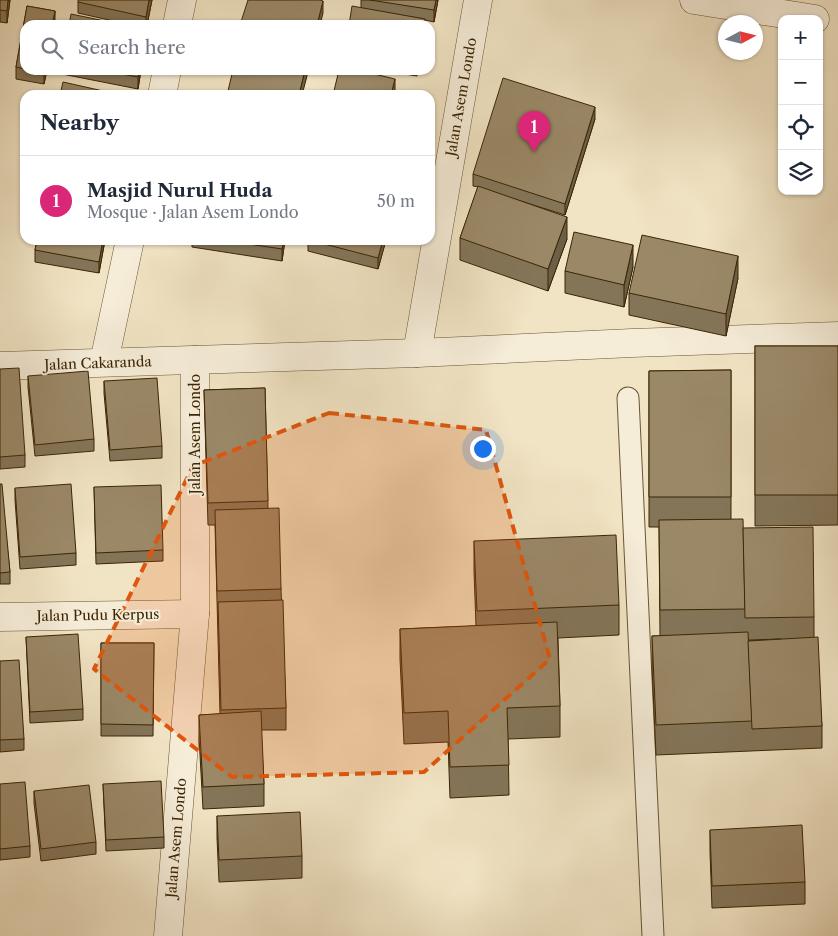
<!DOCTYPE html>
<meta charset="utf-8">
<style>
:root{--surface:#fff;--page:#f2f2f3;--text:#1f2937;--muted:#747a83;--line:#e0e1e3;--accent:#db2777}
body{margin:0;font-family:"Libre Caslon Text",serif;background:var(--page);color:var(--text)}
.controls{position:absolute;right:15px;top:15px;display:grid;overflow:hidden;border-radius:10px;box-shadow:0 1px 4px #0004}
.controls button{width:45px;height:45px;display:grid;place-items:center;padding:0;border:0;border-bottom:1px solid var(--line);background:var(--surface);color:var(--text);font:25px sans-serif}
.compass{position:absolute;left:718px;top:15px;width:45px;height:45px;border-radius:50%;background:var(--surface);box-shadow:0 1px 4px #0004;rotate:83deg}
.you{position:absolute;left:482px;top:448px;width:18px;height:18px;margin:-12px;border:4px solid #fff;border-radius:50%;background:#1a73e8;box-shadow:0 0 0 8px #1a73e833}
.badge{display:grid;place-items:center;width:32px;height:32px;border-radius:50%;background:var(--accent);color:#fff;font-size:16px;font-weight:700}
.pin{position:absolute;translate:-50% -41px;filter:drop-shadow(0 1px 2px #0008)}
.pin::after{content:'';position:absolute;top:26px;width:18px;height:15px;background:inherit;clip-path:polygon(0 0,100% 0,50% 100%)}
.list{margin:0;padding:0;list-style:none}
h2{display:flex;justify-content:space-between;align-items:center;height:65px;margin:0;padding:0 20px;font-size:21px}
h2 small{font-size:16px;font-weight:400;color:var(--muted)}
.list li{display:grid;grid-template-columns:32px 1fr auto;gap:15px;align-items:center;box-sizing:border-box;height:90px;padding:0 20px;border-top:1px solid var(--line)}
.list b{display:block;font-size:19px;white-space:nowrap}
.list p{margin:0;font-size:16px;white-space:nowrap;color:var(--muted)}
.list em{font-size:16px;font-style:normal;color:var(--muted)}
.icon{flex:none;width:28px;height:28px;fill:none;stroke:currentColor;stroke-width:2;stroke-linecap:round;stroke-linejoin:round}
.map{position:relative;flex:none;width:838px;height:936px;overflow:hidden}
.search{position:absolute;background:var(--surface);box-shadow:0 1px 4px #0004;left:20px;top:20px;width:415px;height:55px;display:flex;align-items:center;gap:12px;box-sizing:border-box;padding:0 18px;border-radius:15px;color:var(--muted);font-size:19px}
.panel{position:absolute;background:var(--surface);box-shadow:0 1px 4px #0004;left:20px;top:90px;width:415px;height:155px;border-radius:15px}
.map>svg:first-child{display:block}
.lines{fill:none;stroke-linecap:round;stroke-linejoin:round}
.lane-casing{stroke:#685533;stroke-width:23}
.street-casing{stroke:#685533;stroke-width:29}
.lane{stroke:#f6edd9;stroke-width:21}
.street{stroke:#f6edd9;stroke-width:28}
.wall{fill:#847559;stroke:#3b2503;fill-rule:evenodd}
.shaded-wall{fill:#6c5f48;stroke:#3b2503}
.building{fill:#9a8867;stroke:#3b2503}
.marked{fill:#df560c;fill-opacity:0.2;stroke:#df560c;stroke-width:4;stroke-dasharray:10 6;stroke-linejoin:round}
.labels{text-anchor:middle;stroke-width:4;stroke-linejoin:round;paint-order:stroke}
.street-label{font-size:14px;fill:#3b2503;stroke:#f6edd9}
</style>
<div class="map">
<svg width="838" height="936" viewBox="0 0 838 936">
<rect width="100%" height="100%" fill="#f1e4c4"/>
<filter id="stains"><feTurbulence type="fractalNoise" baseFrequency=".004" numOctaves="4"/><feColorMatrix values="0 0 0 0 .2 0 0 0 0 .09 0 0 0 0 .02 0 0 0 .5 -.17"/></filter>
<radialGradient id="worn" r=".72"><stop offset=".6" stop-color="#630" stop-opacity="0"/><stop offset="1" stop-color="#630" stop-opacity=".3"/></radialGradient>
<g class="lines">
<g class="lane-casing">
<polyline id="lane" points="628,398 653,936"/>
</g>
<g class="street-casing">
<g id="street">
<polyline points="694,0 815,19"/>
<polyline points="177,25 182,0"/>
<polyline points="162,95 167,70"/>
<polyline points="417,353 478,0"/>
<polyline points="104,362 130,240"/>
<polyline points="0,366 417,353 632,343 838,336"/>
<polyline points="0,617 195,614"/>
<polyline points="168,936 195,614 195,360"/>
</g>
</g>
<use href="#lane" class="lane"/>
<use href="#street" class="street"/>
</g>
<g class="wall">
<polygon points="0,0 10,0 7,23 0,22"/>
<polygon points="152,0 147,25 131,25 78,13 78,2"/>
<polygon points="361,0 438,0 434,22 425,20 425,25 361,8"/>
<polygon points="27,6 55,11 54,25 25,25 25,70 47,70 44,84 16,79 16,67"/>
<polygon points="62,70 141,70 138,89 62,74"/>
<polygon points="380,70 418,70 417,76"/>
<polygon points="595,119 565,215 511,198 567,239 548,291 460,260 460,238 478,187 473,186 473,174"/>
<polygon points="37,240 105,240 99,273 35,262 35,250"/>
<polygon points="192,240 285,240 282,261 192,247"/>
<polygon points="308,240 386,240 378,269 308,251"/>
<polygon points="633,267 624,307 565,293 565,271"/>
<polygon points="738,278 726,336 629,315 629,293"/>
<polygon points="755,346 838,346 838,525 755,526"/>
<polygon points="0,369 25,455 25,467 0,469"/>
<path d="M731,370v149l12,9 71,89v21l8,88v22l-166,7 -4,-88v-31h8l-1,-109h-10v-156zM781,639l-33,2v-1z"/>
<polygon points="28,376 94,439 94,451 35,456 28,387"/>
<polygon points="104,381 162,446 162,458 110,461 104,393"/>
<polygon points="265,388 268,508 281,589 286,708 286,730 261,730 264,784 264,806 203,809 199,737 199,715 220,714 215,525 208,525 204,390"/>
<polygon points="0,484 10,572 10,584 0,584"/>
<polygon points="94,487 163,550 163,561 96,564"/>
<polygon points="15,488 76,553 76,565 20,569 15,500"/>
<polygon points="474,541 619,605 619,635 558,638 560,706 560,737 508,739 509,795 450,798 448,742 404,744 400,659 400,629 476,626 474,572"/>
<polygon points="26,637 83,709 83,720 30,723"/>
<polygon points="101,643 154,643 153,736 101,736"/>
<polygon points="0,661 24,739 24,750 0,752"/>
<polygon points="0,784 30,846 30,857 0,860"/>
<polygon points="103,784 164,837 164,848 106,851"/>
<polygon points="34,791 96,842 96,854 41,861 34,803"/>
<polygon points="217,816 302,856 302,878 219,882 217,838"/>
<polygon points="710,830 805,882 805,904 712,908 710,852"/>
</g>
<g class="shaded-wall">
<polygon points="8,0 10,0 7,23 7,11"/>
<polygon points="149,0 152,0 147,25 146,25 146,17"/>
<polygon points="436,0 438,0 434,22 434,10"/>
<polygon points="323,1 323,13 320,25 317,25"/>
<polygon points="55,11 55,22 54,25 52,25"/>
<polygon points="45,70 47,70 44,84 44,72"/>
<polygon points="139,70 141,70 138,89 138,77"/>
<polygon points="305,70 307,70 307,76 302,95 299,95"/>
<polygon points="395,79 395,91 394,95 391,95"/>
<polygon points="595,107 595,119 565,215 565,204"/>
<polygon points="567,217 567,239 548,291 548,269"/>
<polygon points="103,240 105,240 99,273 99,262"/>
<polygon points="284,240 285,240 282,261 282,249"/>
<polygon points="383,240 386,240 378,269 378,258"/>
<polygon points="633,245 633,267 624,307 624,285"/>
<polygon points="738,256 738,278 726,336 726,314"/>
</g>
<g class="building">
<polygon points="0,0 8,0 7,11 0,10"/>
<polygon points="78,0 149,0 146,17 78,2"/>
<polygon points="248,0 320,0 323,1 317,25 240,25"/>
<polygon points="370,0 436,0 434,10"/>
<polygon points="27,6 55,11 52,25 25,25 25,69 16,67"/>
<polygon points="352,6 425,19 424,25 349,25"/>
<polygon points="71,14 124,25 69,25"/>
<polygon points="31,70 45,70 44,72"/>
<polygon points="100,70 139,70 138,77"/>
<polygon points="233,70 305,70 299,95 227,95"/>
<polygon points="339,70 358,70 395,79 391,95 333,95"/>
<polygon points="503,78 595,107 565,204 473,174"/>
<polygon points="63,82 121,95 60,95"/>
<polygon points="478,186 567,217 548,269 460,238"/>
<polygon points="574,232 633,245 624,285 565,271"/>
<polygon points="642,235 738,256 726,314 629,293"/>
<polygon points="37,240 103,240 99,262 35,250"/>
<polygon points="222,240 284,240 282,249"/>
<polygon points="309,240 383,240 378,258"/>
<rect x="755" y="346" width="83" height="149"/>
<polygon points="19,368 25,455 0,457 0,369"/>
<polygon points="731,370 731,497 649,497 649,371"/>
<polygon points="88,371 94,439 35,445 28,376"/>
<polygon points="157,378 162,446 110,450 104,381"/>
<polygon points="265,388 268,501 208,503 204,390"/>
<polygon points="0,484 2,484 10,572 0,573"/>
<polygon points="71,484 76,553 20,557 15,488"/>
<polygon points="161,485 163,550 96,553 94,487"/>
<polygon points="279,508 281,589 217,591 215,510"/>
<polygon points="743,519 745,609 660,610 659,520"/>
<polygon points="813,527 814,617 745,618 743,528"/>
<polygon points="616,535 619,605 477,611 474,541"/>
<polygon points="283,600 286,708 221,710 218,602"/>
<polygon points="557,622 560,706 507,708 509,765 450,767 448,711 404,713 400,629"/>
<polygon points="748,632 752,721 656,725 652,636"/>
<polygon points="78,634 83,709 30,712 26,637"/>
<polygon points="818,637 822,726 752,729 748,641"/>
<polygon points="101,643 154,643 153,725 101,724"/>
<polygon points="19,660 24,739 0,740 0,661"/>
<polygon points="261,711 264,784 203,787 199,715"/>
<polygon points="161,781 164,837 106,840 103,784"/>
<polygon points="25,782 30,846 0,849 0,784"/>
<polygon points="89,785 96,842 41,849 34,791"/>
<polygon points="300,812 302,856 219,860 217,816"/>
<polygon points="802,825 805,882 712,886 710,830"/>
</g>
<path class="marked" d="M329,413l157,17 64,229 -126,113 -192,5 -138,-108 99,-203z"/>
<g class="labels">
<g class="street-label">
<text transform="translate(461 97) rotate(-80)" y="5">Jalan Asem Londo</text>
<text transform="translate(98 363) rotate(-2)" y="5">Jalan Cakaranda</text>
<text transform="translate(195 434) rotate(-90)" y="5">Jalan Asem Londo</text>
<text transform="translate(98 615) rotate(-1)" y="5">Jalan Pudu Kerpus</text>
<text transform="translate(176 838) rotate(-85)" y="5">Jalan Asem Londo</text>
</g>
</g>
<rect width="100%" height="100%" filter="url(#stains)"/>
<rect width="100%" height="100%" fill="url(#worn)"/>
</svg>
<div class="controls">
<button>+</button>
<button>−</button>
<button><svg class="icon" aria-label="locate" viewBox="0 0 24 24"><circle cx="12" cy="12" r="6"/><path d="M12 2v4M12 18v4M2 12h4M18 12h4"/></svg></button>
<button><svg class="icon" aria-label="layers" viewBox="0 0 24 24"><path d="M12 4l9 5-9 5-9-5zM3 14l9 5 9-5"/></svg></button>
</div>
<svg class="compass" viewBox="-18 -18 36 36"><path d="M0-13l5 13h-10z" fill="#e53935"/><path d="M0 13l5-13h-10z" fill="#747a83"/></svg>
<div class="you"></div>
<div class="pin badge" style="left:534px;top:152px">1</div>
<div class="search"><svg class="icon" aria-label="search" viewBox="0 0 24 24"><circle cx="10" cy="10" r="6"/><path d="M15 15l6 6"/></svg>Search here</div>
<section class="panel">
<h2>Nearby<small></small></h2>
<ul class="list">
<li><span class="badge">1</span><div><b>Masjid Nurul Huda</b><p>Mosque · Jalan Asem Londo</p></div><em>50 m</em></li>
</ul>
</section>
</div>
